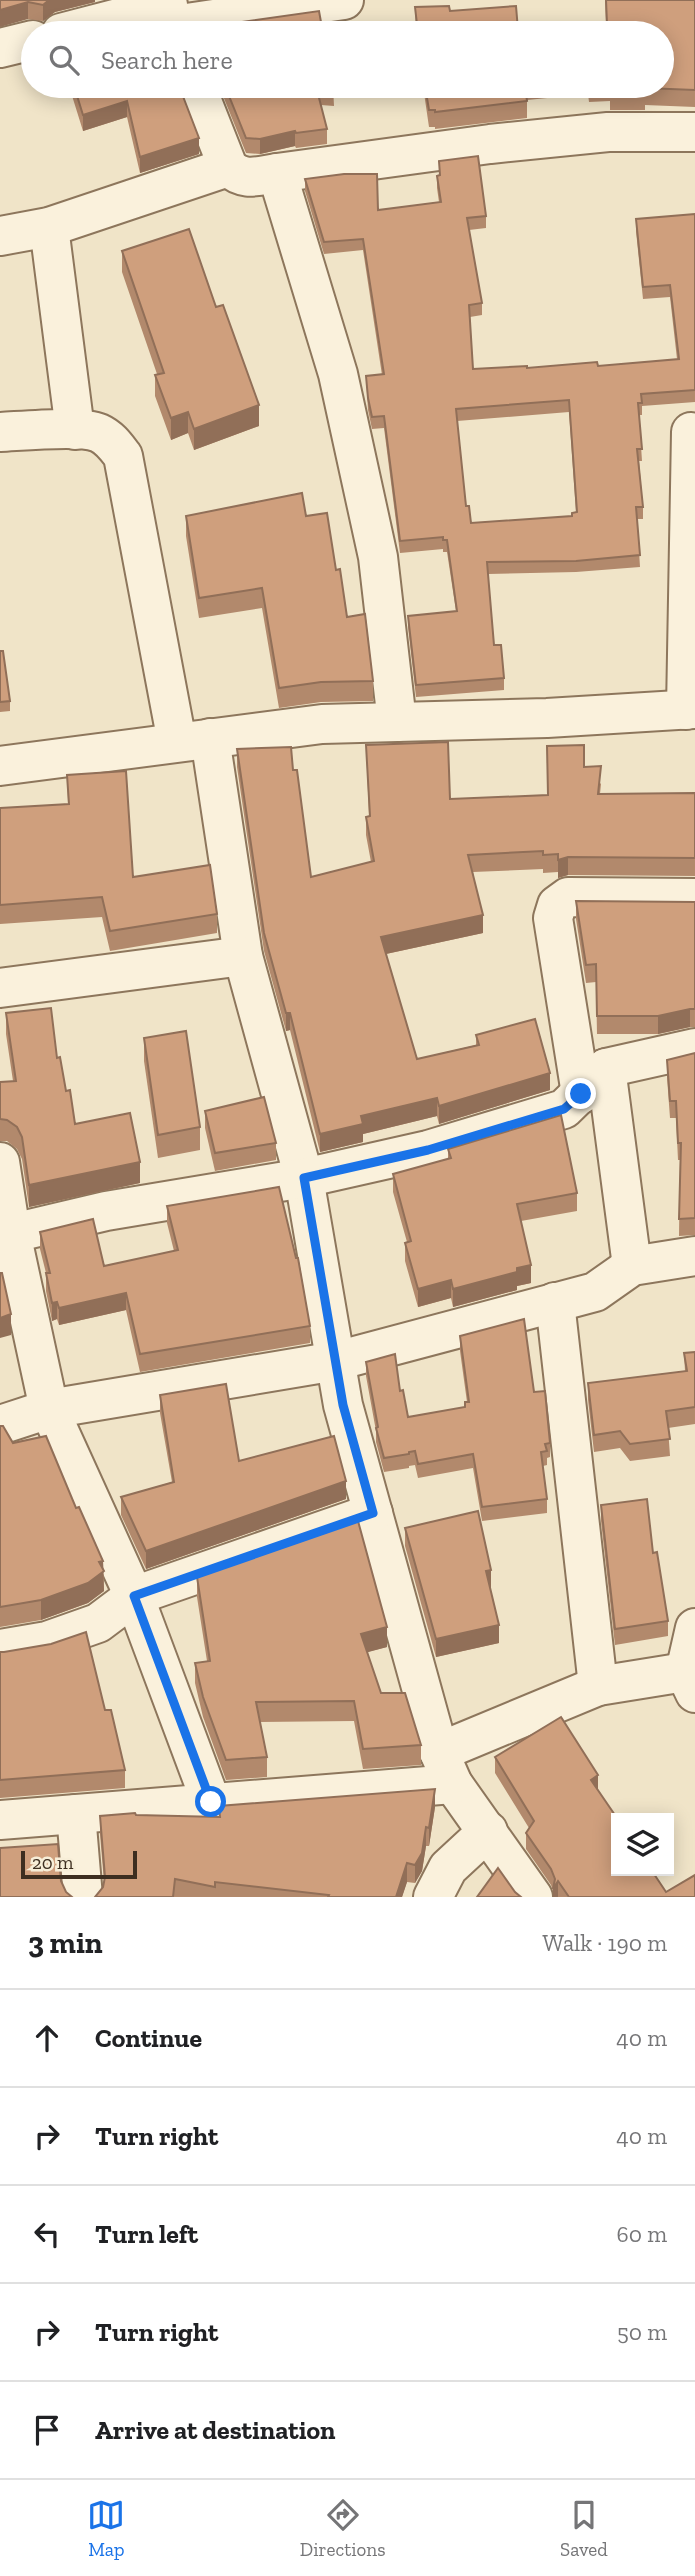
<!DOCTYPE html>
<meta charset="utf-8">
<style>
:root{--surface:#fff;--page:#f2f2f2;--text:#202124;--muted:#757577;--line:#e0e0e0;--accent:#1a73e8}
body{margin:0;font-family:"Zilla Slab",serif;background:var(--page);color:var(--text)}
.controls{position:absolute;right:21px;bottom:21px;display:grid;overflow:hidden;border-radius:0px;box-shadow:0 4px 18px #0003}
.controls button{width:63px;height:63px;display:grid;place-items:center;padding:0;border:0;border-bottom:2px solid var(--line);background:var(--surface);color:var(--text);font:35px sans-serif}
.scale{position:absolute;left:21px;bottom:18px;width:116px;box-sizing:border-box;padding-left:7px;border:4px solid #3d2e20;border-top:0;font-size:19px;line-height:24px;white-space:nowrap;color:#3d2e20;-webkit-text-stroke:5px #f7eed8;paint-order:stroke}
.stop{position:absolute;width:21px;height:21px;margin:-16px;border:5px solid #1a73e8;border-radius:50%;background:#fff}
.stop.end{background:#1a73e8;border-color:#fff;box-shadow:0 2px 7px #0008}
.list{margin:0;padding:0;list-style:none}
h2{display:flex;justify-content:space-between;align-items:center;height:91px;margin:0;padding:0 28px;font-size:30px}
h2 small{font-size:23px;font-weight:400;color:var(--muted)}
.list li{display:grid;grid-template-columns:46px 1fr auto;gap:21px;align-items:center;box-sizing:border-box;height:98px;padding:0 28px;border-top:2px solid var(--line)}
.list b{display:block;font-size:26px;white-space:nowrap}
.list em{font-size:23px;font-style:normal;color:var(--muted)}
.icon{flex:none;width:38px;height:38px;fill:none;stroke:currentColor;stroke-width:2;stroke-linecap:round;stroke-linejoin:round}
.map{position:relative;flex:none;width:695px;height:1897px;overflow:hidden}
.search{position:absolute;background:var(--surface);box-shadow:0 4px 18px #0003;left:21px;right:21px;top:21px;height:77px;display:flex;align-items:center;gap:18px;box-sizing:border-box;padding:0 24px;border-radius:38px;color:var(--muted);font-size:26px}
.sheet{height:581px;background:var(--surface)}
nav{display:flex;justify-content:space-around;align-items:center;box-sizing:border-box;height:98px;border-top:2px solid var(--line);background:var(--surface);font-size:19px;color:var(--muted)}
nav a{display:grid;justify-items:center;gap:4px}
nav .on{color:var(--accent)}
.map>svg:first-child{display:block}
.lines{fill:none;stroke-linecap:round;stroke-linejoin:round}
.minor-casing{stroke:#8d765c;stroke-width:42}
.minor{stroke:#faf1dc;stroke-width:38}
.wall{fill:#b2896c;fill-rule:evenodd}
.shaded-wall{fill:#916f58}
.building{fill:#cf9f7d;stroke:#916f58;stroke-width:2;fill-rule:evenodd}
.route{stroke:#1a73e8;stroke-width:9}
</style>
<div class="map">
<svg width="695" height="1897" viewBox="0 0 695 1897">
<rect width="100%" height="100%" fill="#f0e4c8"/>
<g class="lines">
<g class="minor-casing">
<g id="minor">
<polyline points="173,25 344,0"/>
<polyline points="61,33 168,5"/>
<polyline points="0,48 33,40"/>
<path d="M196,86l32,81c16,15 29,9 49,6l61,201 40,183 19,165"/>
<polyline points="277,173 490,144 608,132 695,132"/>
<polyline points="49,227 75,430"/>
<polyline points="0,236 49,227 228,167"/>
<path d="M0,432c22,-1 81,-7 99,1 11,5 17,14 24,23l54,286"/>
<polyline points="686,710 691,432"/>
<polyline points="210,738 243,956 304,1178 343,1405 439,1752 453,1784 533,1897"/>
<polyline points="0,766 322,724 547,718 695,709"/>
<polyline points="0,988 243,956"/>
<polyline points="606,1068 632,1266"/>
<polyline points="581,1094 553,918 557,905 568,897 695,898"/>
<polyline points="0,1162 11,1233 49,1409 134,1596 211,1802"/>
<polyline points="0,1236 106,1211 304,1178 428,1150 564,1109 606,1068 695,1048"/>
<polyline points="555,1302 598,1686"/>
<polyline points="0,1425 49,1409 336,1361 595,1292 632,1266 695,1256"/>
<polyline points="695,1628 685,1672 695,1693"/>
<polyline points="0,1649 47,1641 98,1623 134,1596 373,1513"/>
<polyline points="439,1752 598,1686 685,1672"/>
<polyline points="76,1814 83,1897"/>
<polyline points="0,1820 453,1784"/>
<polyline points="433,1897 448,1868 488,1831"/>
</g>
</g>
<use href="#minor" class="minor"/>
</g>
<g class="wall">
<polygon points="0,0 95,0 95,2 55,12 43,21 28,19"/>
<polygon points="605,0 695,0 695,107 645,105 645,110 610,110 610,101 589,102 588,94 527,100 527,118 435,129 435,127 429,127 423,86 662,86 662,33 416,33 415,7 450,11 518,30 606,24"/>
<polygon points="69,86 179,86 199,154 140,173 127,117 83,131"/>
<polygon points="219,86 333,86 334,106 321,105 327,129 327,144 296,148 295,146 260,154 246,153"/>
<path d="M439,161l47,55v12l-17,2 13,73v12l-12,2 3,52 125,-3 79,-7 -7,-62 -27,2 -7,-68v-12l59,-5v188l-53,4v9h-3l3,46h-3l4,46v12h-6l3,48 -64,5 -88,2 6,71 10,33v12l-88,7 -8,-70v-11l48,-5 -9,-59h-4v-3l-43,4 -16,-125 -12,1 -4,-19 -2,-34 16,-1 -19,-125 -39,4 -19,-63v-12l73,31 61,-8 -2,-14v-12h2zM569,412l7,100 -4,4 -101,7 -5,-17 -9,-85z"/>
<polygon points="122,251 216,307 259,426 194,450 188,433 171,440 155,396 155,375 157,374 122,272"/>
<polygon points="186,516 306,516 336,570 347,617 373,681 373,701 321,702 279,708 262,608 199,618 186,536"/>
<polygon points="0,651 10,701 10,711 0,712"/>
<polygon points="366,745 450,799 548,795 584,767 601,784 600,794 695,793 695,876 568,875 558,878 558,872 543,873 543,869 473,872 483,933 386,954 417,1059 476,1045 476,1035 550,1090 439,1124 437,1116 363,1134 363,1142 320,1152 290,1030 286,1031 264,951 237,767 237,749 293,770 311,877 371,862 366,835 366,817 369,816"/>
<polygon points="67,775 133,877 217,914 217,933 110,951 102,917 0,924 0,808 68,804"/>
<polygon points="576,901 695,902 695,1027 690,1027 658,1034 597,1034 596,982 586,983 576,919"/>
<polygon points="6,1013 57,1058 75,1124 140,1183 29,1207 22,1159 17,1149 7,1141 0,1141 0,1082 13,1081 6,1034"/>
<polygon points="144,1038 200,1127 200,1150 158,1158 144,1061"/>
<polygon points="695,1053 695,1235 679,1236 680,1160 678,1160 676,1118 670,1118 667,1077 667,1060"/>
<polygon points="205,1111 276,1143 276,1160 215,1171 205,1128"/>
<polygon points="448,1149 577,1193 577,1211 521,1221 531,1283 517,1286 517,1290 453,1307 451,1298 418,1307 405,1261 405,1243 407,1242 393,1192 393,1174 448,1159"/>
<polygon points="167,1206 310,1326 310,1343 140,1372 126,1310 59,1325 57,1319 52,1321 46,1291 46,1273 40,1249 40,1232 104,1266 174,1251 167,1223"/>
<polygon points="460,1336 534,1392 550,1443 550,1457 547,1458 547,1465 543,1466 547,1499 547,1513 482,1521 473,1468 418,1478 415,1465 409,1466 409,1468 384,1472 376,1442 376,1431 366,1376 366,1362 400,1391 408,1417 465,1407 465,1402 467,1402 460,1351"/>
<polygon points="695,1352 695,1424 668,1428 670,1456 630,1461 620,1448 594,1452 588,1400 588,1383 685,1371 684,1353"/>
<polygon points="160,1395 239,1461 346,1499 146,1569 121,1515 121,1497 172,1482 160,1413"/>
<polygon points="0,1426 13,1443 76,1508 103,1561 104,1591 88,1603 41,1620 0,1627"/>
<polygon points="601,1505 668,1621 668,1636 615,1645 601,1521"/>
<polygon points="405,1528 491,1587 490,1588 499,1643 436,1657 405,1546"/>
<polygon points="197,1577 387,1647 367,1652 381,1693 421,1745 421,1765 363,1769 354,1721 260,1722 267,1757 267,1777 226,1780 203,1717 195,1683 195,1663 207,1661 197,1597"/>
<polygon points="0,1652 105,1710 125,1770 125,1788 0,1798"/>
<polygon points="495,1757 598,1791 666,1892 695,1897 553,1897 553,1891 551,1885 526,1849 526,1833 529,1828 495,1773"/>
<polygon points="435,1807 429,1846 426,1846 422,1871 415,1883 407,1882 402,1897 95,1897 103,1887 104,1882 100,1834 100,1816 219,1817"/>
</g>
<g class="shaded-wall">
<polygon points="49,0 95,0 95,2 55,12 43,21 43,5"/>
<polygon points="28,2 28,19 0,27 0,10"/>
<polygon points="127,101 127,117 83,131 83,115"/>
<polygon points="295,131 295,146 260,154 260,139"/>
<polygon points="199,138 199,154 140,173 140,157"/>
<polygon points="259,405 259,426 194,450 194,429"/>
<polygon points="188,412 188,433 171,440 171,418"/>
<polygon points="568,857 568,875 558,878 558,860"/>
<polygon points="483,915 483,933 381,955 381,937"/>
<polygon points="690,1009 690,1027 658,1034 658,1016"/>
<polygon points="286,1013 290,1013 290,1030 286,1031"/>
<polygon points="550,1073 550,1090 439,1124 439,1106"/>
<polygon points="437,1098 437,1116 363,1134 363,1142 320,1152 320,1134 361,1116"/>
<polygon points="140,1162 140,1183 29,1207 29,1185"/>
<polygon points="531,1265 531,1283 517,1286 517,1290 453,1307 453,1289 517,1268"/>
<polygon points="451,1280 451,1298 418,1307 418,1289"/>
<polygon points="126,1293 126,1310 59,1325 59,1308"/>
<polygon points="57,1302 57,1319 52,1321 52,1303"/>
<polygon points="11,1314 11,1335 0,1338 0,1318"/>
<polygon points="346,1481 346,1499 146,1569 146,1551"/>
<polygon points="103,1561 104,1591 88,1603 41,1620 41,1600 99,1562"/>
<polygon points="491,1570 491,1587 486,1589 486,1571"/>
<polygon points="499,1625 499,1643 436,1657 436,1639"/>
<polygon points="387,1627 387,1647 361,1654 361,1634"/>
<polygon points="598,1775 598,1791 591,1780"/>
<polygon points="435,1789 435,1807 429,1846 429,1828"/>
<polygon points="426,1827 426,1846 422,1871 415,1883 415,1865"/>
<polygon points="407,1863 407,1882 402,1897 396,1897"/>
<polygon points="558,1881 558,1897 553,1897 553,1889"/>
</g>
<g class="building">
<polygon points="0,0 49,0 43,5 28,2 0,10"/>
<polygon points="606,0 695,0 695,90 645,88 645,93 610,93 610,86 662,86 662,33 418,33 415,7 449,6 450,11 516,6 518,30 607,24"/>
<polygon points="319,11 323,33 207,33 206,27"/>
<polygon points="135,24 138,33 107,33"/>
<polygon points="104,28 106,33 82,33"/>
<polygon points="74,86 179,86 199,138 140,157 127,101 83,115"/>
<polygon points="225,86 333,86 334,91 317,90 327,129 296,133 295,131 260,139 246,138"/>
<polygon points="425,86 525,86 527,101 435,112 435,110 429,110"/>
<path d="M478,156l8,60 -19,2 15,85 -13,2 4,64 54,-3v2l70,-6 1,4 81,-7 -9,-74 -27,2 -7,-68 59,-5v176l-54,4 1,9h-4l4,46h-5l6,58h-7l4,48 -64,6 -89,1 7,83h7l3,33 -88,7 -8,-69 49,-5 -10,-71h-4v-3l-43,4 -16,-125 -12,1 -4,-19 -2,-22 18,-2 -21,-135 -39,3 -19,-63 39,-5h33l1,36 63,-8 -4,-26 3,-1 -1,-14zM569,400l8,112 -5,1v3l-101,7 -2,-17h-3l-10,-97z"/>
<polygon points="189,229 216,307 223,305 259,405 194,429 188,412 171,418 155,375 164,373 122,251"/>
<polygon points="302,493 306,516 327,513 336,570 340,569 347,617 365,614 373,681 321,682 279,688 262,588 199,598 186,516"/>
<polygon points="0,651 3,651 10,701 0,702"/>
<polygon points="448,742 450,799 548,795 547,746 584,745 584,767 601,766 598,794 695,793 695,858 568,857 558,860 558,854 543,855 543,851 468,855 483,915 381,937 417,1059 479,1045 476,1035 535,1019 550,1073 439,1106 437,1098 361,1116 363,1124 320,1134 290,1013 286,1013 264,933 237,749 291,747 293,770 297,770 311,877 374,861 366,817 370,816 366,745"/>
<polygon points="126,771 133,877 210,865 217,914 110,931 102,897 0,905 0,808 69,804 67,775"/>
<polygon points="576,901 695,902 695,1009 690,1009 658,1016 597,1016 596,964 586,965"/>
<polygon points="51,1008 57,1058 60,1057 66,1091 70,1090 75,1124 130,1113 140,1162 29,1185 22,1137 17,1127 7,1120 0,1119 0,1082 16,1081 6,1013"/>
<polygon points="186,1031 200,1127 158,1135 144,1038"/>
<polygon points="695,1053 695,1218 679,1219 681,1143 678,1143 676,1101 670,1101 667,1060"/>
<polygon points="264,1097 276,1143 215,1153 205,1111"/>
<polygon points="561,1115 577,1193 517,1204 531,1265 517,1268 517,1272 453,1289 451,1280 418,1289 405,1243 411,1241 393,1174 451,1158 448,1149"/>
<polygon points="279,1187 296,1258 298,1258 310,1326 140,1354 126,1293 59,1308 57,1302 52,1303 46,1273 50,1273 40,1232 93,1219 104,1266 178,1250 167,1206"/>
<polygon points="0,1273 2,1273 11,1314 0,1318"/>
<polygon points="524,1319 534,1392 545,1391 550,1443 545,1444 547,1451 541,1452 547,1499 482,1507 473,1454 418,1464 415,1451 409,1452 409,1454 384,1458 376,1428 378,1427 366,1362 395,1354 400,1391 403,1390 408,1417 465,1407 465,1402 469,1402 460,1336"/>
<polygon points="695,1352 695,1407 666,1411 670,1439 630,1444 620,1431 594,1435 588,1383 687,1371 684,1353"/>
<polygon points="226,1384 239,1461 334,1436 346,1481 146,1551 121,1497 174,1482 160,1395"/>
<polygon points="0,1426 3,1426 13,1443 46,1436 76,1508 79,1507 103,1561 99,1562 104,1571 88,1583 41,1600 0,1607"/>
<polygon points="647,1499 653,1553 657,1552 668,1621 615,1629 601,1505"/>
<polygon points="478,1511 491,1570 486,1571 499,1625 436,1639 405,1528"/>
<polygon points="358,1521 387,1627 361,1634 381,1693 405,1693 421,1745 363,1749 354,1701 256,1702 267,1757 226,1760 203,1697 195,1663 210,1661 197,1577"/>
<polygon points="86,1632 105,1710 111,1710 125,1770 0,1780 0,1652 4,1652 51,1644"/>
<polygon points="561,1717 598,1775 591,1780 617,1818 616,1871 652,1871 666,1892 695,1875 695,1897 569,1897 558,1881 553,1889 555,1879 551,1869 526,1833 534,1821 495,1757"/>
<polygon points="435,1789 429,1828 426,1827 422,1853 415,1865 407,1863 396,1897 328,1897 329,1895 215,1882 215,1887 175,1879 173,1897 95,1897 103,1887 105,1877 100,1816 135,1813 136,1815 220,1817 219,1806"/>
<polygon points="58,1844 61,1881 66,1892 72,1897 0,1897 0,1848"/>
<polygon points="498,1868 515,1892 521,1897 477,1897"/>
</g>
<g class="lines">
<polyline class="route" points="211,1802 134,1596 373,1513 343,1405 304,1178 428,1150 564,1109 581,1094"/>
</g>
</svg>
<div class="controls">
<button><svg class="icon" aria-label="layers" viewBox="0 0 24 24"><path d="M12 4l9 5-9 5-9-5zM3 14l9 5 9-5"/></svg></button>
</div>
<div class="scale">20 m</div>
<div class="stop" style="left:211px;top:1802px"></div>
<div class="stop end" style="left:581px;top:1094px"></div>
<div class="search"><svg class="icon" aria-label="search" viewBox="0 0 24 24"><circle cx="10" cy="10" r="6"/><path d="M15 15l6 6"/></svg>Search here</div>
</div>
<section class="sheet">
<h2>3 min<small>Walk · 190 m</small></h2>
<ul class="list">
<li><svg class="icon" aria-label="ahead" viewBox="0 0 24 24"><path d="M12 20V5M6 11l6-6 6 6"/></svg><div><b>Continue</b></div><em>40 m</em></li>
<li><svg class="icon" aria-label="right" viewBox="0 0 24 24"><path d="M7 20v-9h11M14 6l5 5-5 5"/></svg><div><b>Turn right</b></div><em>40 m</em></li>
<li><svg class="icon" aria-label="left" viewBox="0 0 24 24"><path d="M17 20v-9H6M10 6l-5 5 5 5"/></svg><div><b>Turn left</b></div><em>60 m</em></li>
<li><svg class="icon" aria-label="right" viewBox="0 0 24 24"><path d="M7 20v-9h11M14 6l5 5-5 5"/></svg><div><b>Turn right</b></div><em>50 m</em></li>
<li><svg class="icon" aria-label="arrive" viewBox="0 0 24 24"><path d="M6 21V4h12l-3 4 3 4H6"/></svg><div><b>Arrive at destination</b></div></li>
</ul>
</section>
<nav>
<a class="on"><svg class="icon" aria-label="map" viewBox="0 0 24 24"><path d="M3 6l6-2 6 2 6-2v14l-6 2-6-2-6 2zM9 4v14M15 6v14"/></svg>Map</a>
<a><svg class="icon" aria-label="directions" viewBox="0 0 24 24"><path d="M12 3l9 9-9 9-9-9zM9 14v-3h6M13 9l2 2-2 2"/></svg>Directions</a>
<a><svg class="icon" aria-label="saved" viewBox="0 0 24 24"><path d="M7 4h10v16l-5-4-5 4z"/></svg>Saved</a>
</nav>
